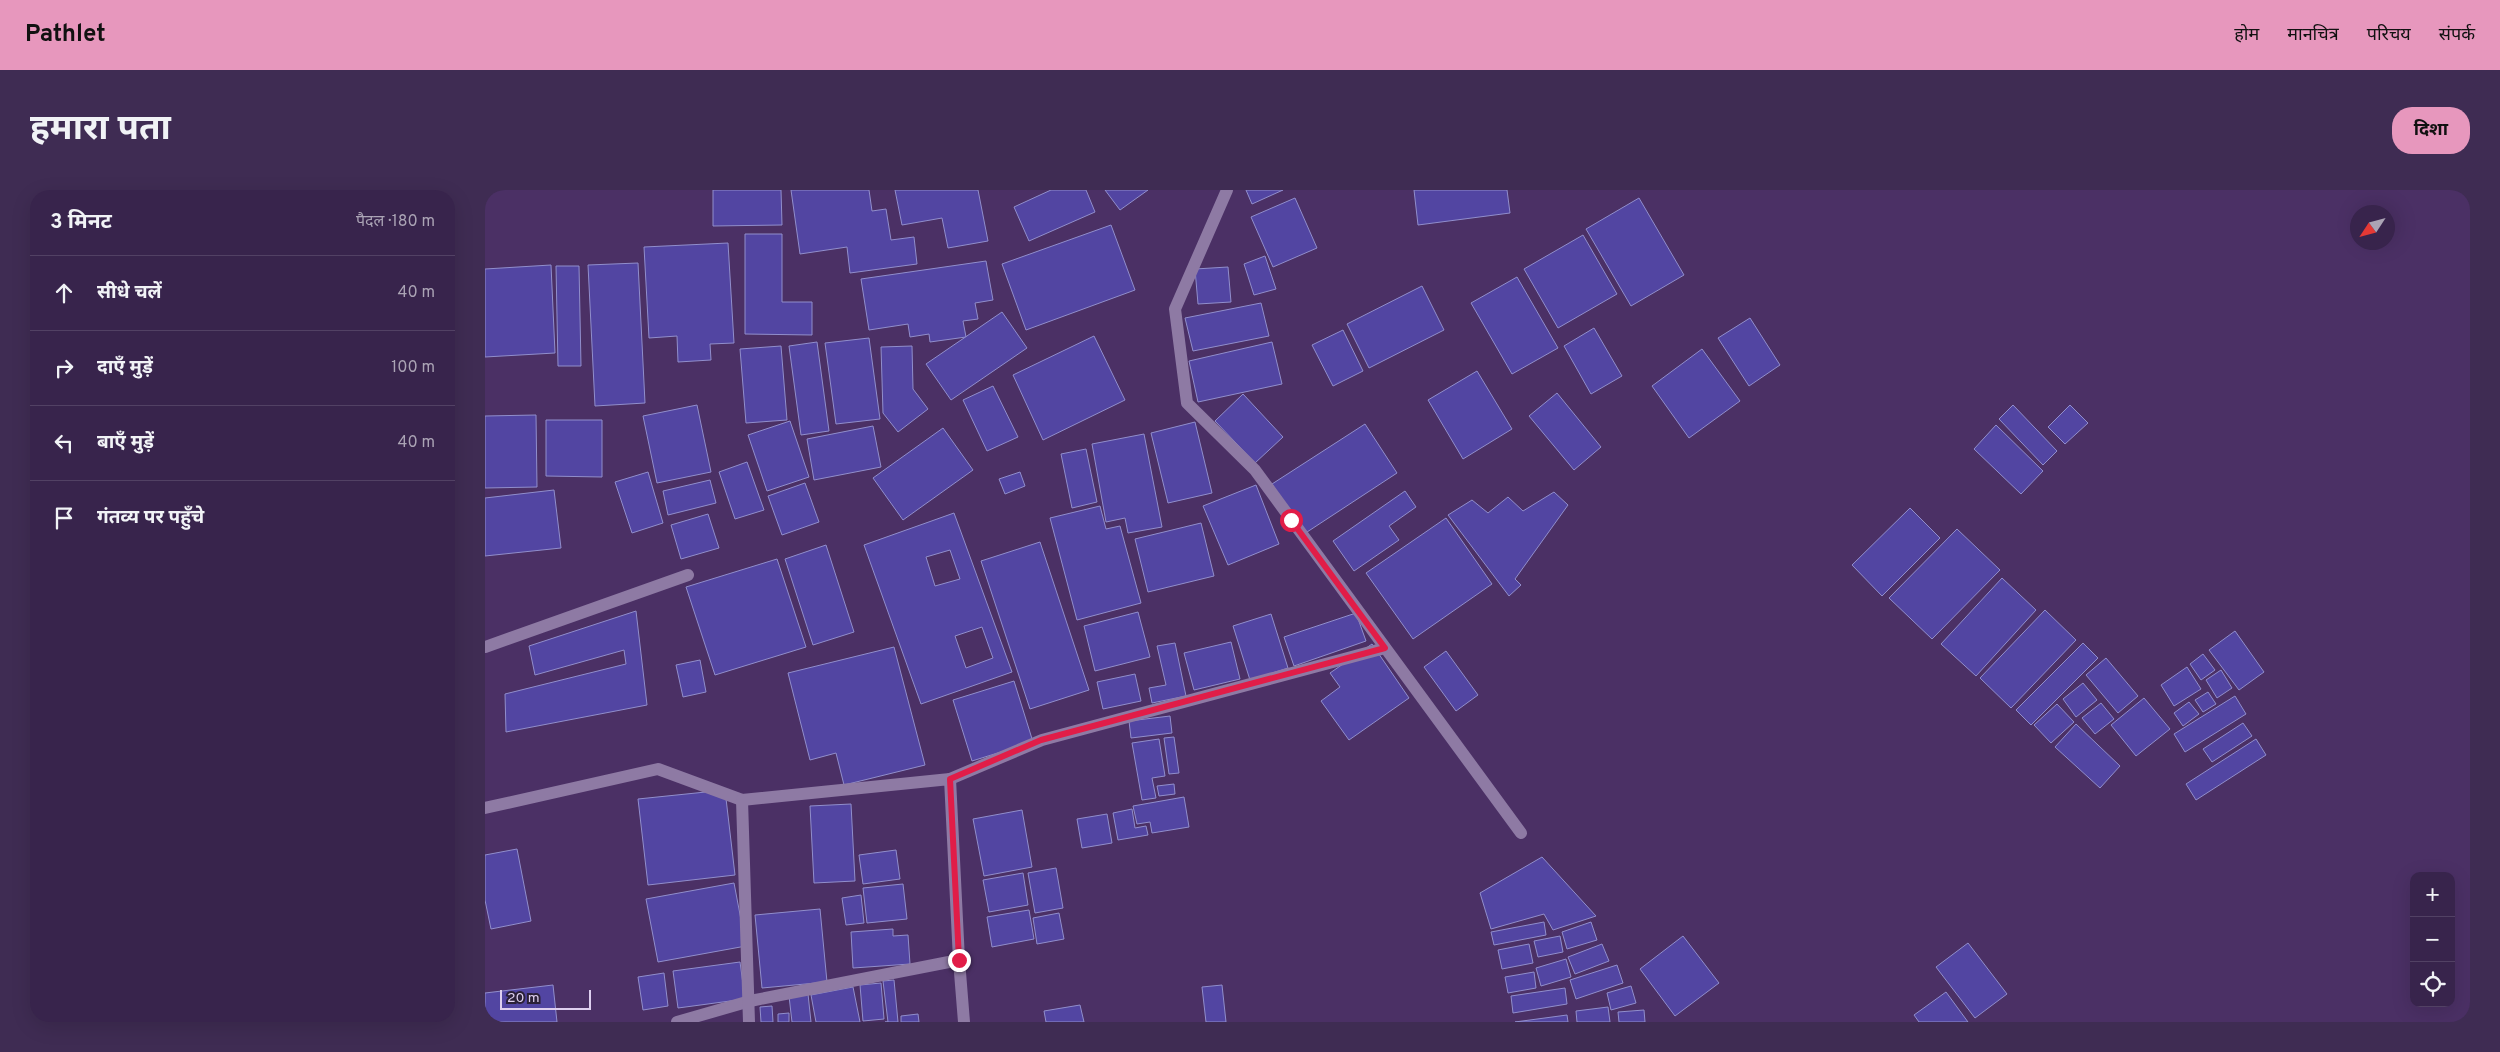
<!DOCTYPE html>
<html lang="hi">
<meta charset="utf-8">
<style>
:root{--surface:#38244c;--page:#3f2c53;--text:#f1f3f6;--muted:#aba4b5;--line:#524164;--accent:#e797bd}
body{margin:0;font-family:Overpass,"Noto Sans Devanagari",sans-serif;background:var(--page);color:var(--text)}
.controls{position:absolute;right:15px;bottom:15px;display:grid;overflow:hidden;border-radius:10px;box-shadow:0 5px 20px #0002}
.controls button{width:45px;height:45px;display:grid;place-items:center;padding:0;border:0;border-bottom:1px solid var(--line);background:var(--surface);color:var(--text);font:25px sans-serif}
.compass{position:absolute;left:1865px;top:15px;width:45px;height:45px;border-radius:50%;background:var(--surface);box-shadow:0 5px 20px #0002;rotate:234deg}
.scale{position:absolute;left:15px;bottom:12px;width:91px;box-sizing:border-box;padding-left:5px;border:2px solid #decfef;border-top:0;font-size:14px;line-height:18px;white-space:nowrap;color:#decfef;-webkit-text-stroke:4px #2b2038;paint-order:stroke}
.stop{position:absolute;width:15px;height:15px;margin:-11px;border:4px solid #e11d48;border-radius:50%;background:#fff}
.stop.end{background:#e11d48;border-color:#fff;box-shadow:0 1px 5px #0008}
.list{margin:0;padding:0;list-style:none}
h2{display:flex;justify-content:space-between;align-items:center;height:65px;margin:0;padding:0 20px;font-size:21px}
h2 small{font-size:16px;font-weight:400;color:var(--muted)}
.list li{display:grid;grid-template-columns:32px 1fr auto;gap:15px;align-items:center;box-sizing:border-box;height:75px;padding:0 20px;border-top:1px solid var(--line)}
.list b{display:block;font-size:19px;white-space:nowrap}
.list em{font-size:16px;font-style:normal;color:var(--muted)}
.icon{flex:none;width:28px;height:28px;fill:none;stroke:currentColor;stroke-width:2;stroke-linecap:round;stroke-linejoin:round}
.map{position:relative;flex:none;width:1985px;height:832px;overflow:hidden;border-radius:20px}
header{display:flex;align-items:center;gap:30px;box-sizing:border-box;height:70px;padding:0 25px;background:var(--accent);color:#111}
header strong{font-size:24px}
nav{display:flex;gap:28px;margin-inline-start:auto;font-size:18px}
.intro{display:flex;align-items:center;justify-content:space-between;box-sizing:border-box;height:120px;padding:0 30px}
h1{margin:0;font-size:35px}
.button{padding:12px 22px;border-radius:20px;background:var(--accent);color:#111;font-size:18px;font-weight:700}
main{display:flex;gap:30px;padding:0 30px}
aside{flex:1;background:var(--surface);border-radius:20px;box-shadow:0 5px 20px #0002}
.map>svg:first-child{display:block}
.building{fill:#5245a2;stroke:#918ecc;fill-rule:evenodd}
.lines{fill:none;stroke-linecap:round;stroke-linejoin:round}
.minor{stroke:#8e7aa4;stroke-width:12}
.route{stroke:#e11d48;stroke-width:6}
</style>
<header>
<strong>Pathlet</strong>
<nav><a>होम</a><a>मानचित्र</a><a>परिचय</a><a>संपर्क</a></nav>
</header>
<div class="intro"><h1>हमारा पता</h1><a class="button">दिशा</a></div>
<main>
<aside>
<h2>3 मिनट<small>पैदल · 180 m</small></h2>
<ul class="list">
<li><svg class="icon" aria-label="ahead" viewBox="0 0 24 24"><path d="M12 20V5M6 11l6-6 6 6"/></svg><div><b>सीधे चलें</b></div><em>40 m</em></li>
<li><svg class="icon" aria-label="right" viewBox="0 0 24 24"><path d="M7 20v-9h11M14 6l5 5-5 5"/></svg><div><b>दाएँ मुड़ें</b></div><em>100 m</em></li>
<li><svg class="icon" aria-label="left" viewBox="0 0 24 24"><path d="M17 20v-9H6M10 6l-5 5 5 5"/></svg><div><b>बाएँ मुड़ें</b></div><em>40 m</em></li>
<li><svg class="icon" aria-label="arrive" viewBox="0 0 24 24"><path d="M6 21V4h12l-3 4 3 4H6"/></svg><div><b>गंतव्य पर पहुँचे</b></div></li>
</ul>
</aside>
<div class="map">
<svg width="1985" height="832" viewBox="0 0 1985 832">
<rect width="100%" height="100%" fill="#4b3065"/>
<g class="building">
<polygon points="228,0 296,0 297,35 228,36"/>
<polygon points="306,0 384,0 387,21 401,19 406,50 429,47 432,74 365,83 362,57 315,64"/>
<polygon points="410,0 493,0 503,51 463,58 457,28 417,35"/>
<polygon points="566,0 601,0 610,22 544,51 529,17"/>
<polygon points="620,0 663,0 635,20"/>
<polygon points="761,0 798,0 767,14"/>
<polygon points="929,0 1022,0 1025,23 933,35"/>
<polygon points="810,8 832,58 788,77 766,27"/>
<polygon points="1154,8 1199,85 1146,116 1101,39"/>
<polygon points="626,35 650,100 541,140 517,74"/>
<polygon points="260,44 297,44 297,112 327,112 327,145 260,144"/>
<polygon points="1098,45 1132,104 1073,138 1039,79"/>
<polygon points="243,53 249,153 225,154 226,170 193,172 192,146 164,148 159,57"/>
<polygon points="780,66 791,99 769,105 759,74"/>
<polygon points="501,71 508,110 490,113 493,129 478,131 481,147 445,152 444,144 425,147 423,134 384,140 376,89"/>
<polygon points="153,73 160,213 110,216 103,75"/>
<polygon points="66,75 70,163 0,167 0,79"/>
<polygon points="71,76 94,76 96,176 73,176"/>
<polygon points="743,77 746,112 713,114 710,79"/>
<polygon points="1032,87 1073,158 1027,184 986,113"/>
<polygon points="937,96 959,140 884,178 862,134"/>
<polygon points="776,113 784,146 708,161 700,128"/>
<polygon points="517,122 542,158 466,210 441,174"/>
<polygon points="1265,128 1295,175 1264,196 1233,148"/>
<polygon points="1109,138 1137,186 1106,204 1079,156"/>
<polygon points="858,140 878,181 848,196 827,155"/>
<polygon points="609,146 640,210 558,250 528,185"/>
<polygon points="384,148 395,229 351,234 340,153"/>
<polygon points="332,152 344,241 316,245 304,156"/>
<polygon points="787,152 797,194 713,212 704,171"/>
<polygon points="296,156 302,230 261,233 255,159"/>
<polygon points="427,156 428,199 443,219 413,242 398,223 396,157"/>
<polygon points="1217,159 1255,211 1204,248 1167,196"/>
<polygon points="992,181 1027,239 978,269 943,210"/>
<polygon points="508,196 533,247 502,261 478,210"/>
<polygon points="1072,203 1116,257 1089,280 1044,226"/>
<polygon points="758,204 798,247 770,273 730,231"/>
<polygon points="212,215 226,282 172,293 158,226"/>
<polygon points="1528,215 1572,261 1558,275 1514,229"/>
<polygon points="1585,215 1603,233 1580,254 1563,237"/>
<polygon points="51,225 52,297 0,298 0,226"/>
<polygon points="61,230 117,230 117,287 61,286"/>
<polygon points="305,231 324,287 282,301 263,245"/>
<polygon points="710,232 727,303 683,313 666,243"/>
<polygon points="880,234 912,283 819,344 787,294"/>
<polygon points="1511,235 1558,281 1536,304 1489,259"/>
<polygon points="388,236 396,277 329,290 322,249"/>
<polygon points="458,238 488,280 418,330 388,288"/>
<polygon points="659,244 677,337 643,343 640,328 621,332 607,254"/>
<polygon points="601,259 612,312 587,318 576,264"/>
<polygon points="262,272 279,320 250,329 234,282"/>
<polygon points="163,282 178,333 147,343 130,292"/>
<polygon points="535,282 540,296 520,304 514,289"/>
<polygon points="225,290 231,313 183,325 178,301"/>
<polygon points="320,293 334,332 297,345 283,306"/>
<polygon points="771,295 794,354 743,375 718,316"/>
<polygon points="69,300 76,358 0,366 0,308"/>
<polygon points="920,301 931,317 904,336 914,350 869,381 848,351"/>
<polygon points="1069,302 1083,315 1030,389 1036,395 1024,406 963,325 987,310 1003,323 1023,307 1038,321"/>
<polygon points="615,316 621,339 635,336 656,413 592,430 565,328"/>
<polygon points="1425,318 1455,348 1397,406 1367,375"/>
<path d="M469,323l58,159 -91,32 -57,-159zM465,360l10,29 -25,7 -9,-29zM497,437l11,31 -27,10 -11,-32z"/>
<polygon points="223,324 234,358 196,369 186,335"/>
<polygon points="961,328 1007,394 928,449 881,383"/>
<polygon points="716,333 729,386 663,402 650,349"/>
<polygon points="1472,339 1515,380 1447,449 1404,408"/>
<polygon points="555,352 604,500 545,519 496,371"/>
<polygon points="341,355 369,442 328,455 300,369"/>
<polygon points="292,369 321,457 230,485 201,397"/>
<polygon points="1517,388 1551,420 1491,486 1456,454"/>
<polygon points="1560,420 1591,450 1526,518 1495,488"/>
<polygon points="151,421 162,515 21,542 20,504 141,474 139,460 50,485 44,456"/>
<polygon points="653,422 665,467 610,481 599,436"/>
<polygon points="871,423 881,451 809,476 799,447"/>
<polygon points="786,424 803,478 765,490 748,436"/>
<polygon points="1750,441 1779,482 1754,500 1724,460"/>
<polygon points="746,452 755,489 709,500 699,463"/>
<polygon points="690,453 701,506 667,513 664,498 681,495 672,456"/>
<polygon points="1598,453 1613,468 1546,535 1531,520"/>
<polygon points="887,454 924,508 864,550 836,511 855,497 845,483"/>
<polygon points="409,457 440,575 359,595 351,563 325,570 303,483"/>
<polygon points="961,461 993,505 971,521 939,477"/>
<polygon points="1718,464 1730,480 1716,490 1705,474"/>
<polygon points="1621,468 1653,506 1633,523 1601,485"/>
<polygon points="215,470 221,502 198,507 191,475"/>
<polygon points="1702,477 1716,499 1689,516 1676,495"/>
<polygon points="1736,480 1747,498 1732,508 1721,490"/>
<polygon points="650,484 656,511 618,519 612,492"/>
<polygon points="529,491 548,552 487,571 468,510"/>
<polygon points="1598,493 1612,510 1591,527 1578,509"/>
<polygon points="1723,502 1731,514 1718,522 1710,510"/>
<polygon points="1750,506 1761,524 1700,562 1689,544"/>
<polygon points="1659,508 1685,539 1651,566 1626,535"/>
<polygon points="1704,512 1714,524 1698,536 1689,523"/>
<polygon points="1616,513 1629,529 1610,544 1597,528"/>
<polygon points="1572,514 1589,532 1566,553 1549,535"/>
<polygon points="685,526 687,543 646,548 644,531"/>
<polygon points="1758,533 1767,546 1727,572 1718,559"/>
<polygon points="1591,534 1635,576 1615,598 1570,557"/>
<polygon points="689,547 694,583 684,584 679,548"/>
<polygon points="674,549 680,586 667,588 671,608 657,610 647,553"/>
<polygon points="1771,549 1781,565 1711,610 1701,594"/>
<polygon points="689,594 690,604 674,606 672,596"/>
<polygon points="240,600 250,685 163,695 153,609"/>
<polygon points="699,607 704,637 667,643 665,632 652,634 648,616"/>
<polygon points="366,614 370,691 329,693 325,616"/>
<polygon points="647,619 650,638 661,636 663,645 633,650 628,623"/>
<polygon points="537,620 547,677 499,686 488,629"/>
<polygon points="622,624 627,653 597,658 592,629"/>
<polygon points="32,659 46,731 6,739 0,710 0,665"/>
<polygon points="411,660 415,689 378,694 374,665"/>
<polygon points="1057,667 1111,726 1068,740 1059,724 1006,739 995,703"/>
<polygon points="571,678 578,718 550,723 543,683"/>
<polygon points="538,683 543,715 504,722 498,690"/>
<polygon points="249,693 261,756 173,772 161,709"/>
<polygon points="418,694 422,729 382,733 378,698"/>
<polygon points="376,705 379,733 361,735 357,708"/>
<polygon points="335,719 342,792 277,798 270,725"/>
<polygon points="544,720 549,749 507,757 502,727"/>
<polygon points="574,723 579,749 552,754 548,728"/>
<polygon points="1059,732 1061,745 1009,755 1006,742"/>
<polygon points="1106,732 1112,750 1082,759 1077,742"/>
<polygon points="408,739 408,746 423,745 425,774 368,778 366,742"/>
<polygon points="1075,746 1078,762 1053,767 1049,751"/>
<polygon points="1198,746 1234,793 1190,826 1155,779"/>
<polygon points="1483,753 1522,804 1490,828 1451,777"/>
<polygon points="1044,754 1048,773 1017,779 1013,760"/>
<polygon points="1117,754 1124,771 1090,784 1083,767"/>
<polygon points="1081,769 1086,787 1056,796 1051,778"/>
<polygon points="255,772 260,809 193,818 188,781"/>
<polygon points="1132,775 1138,793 1091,809 1085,790"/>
<polygon points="1049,782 1051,798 1023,803 1020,787"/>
<polygon points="179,783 183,816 158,820 153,787"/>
<polygon points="409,790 413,832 400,832 403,832 398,791"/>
<polygon points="396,793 399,829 378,831 375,795"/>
<polygon points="68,795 72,832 0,832 0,803"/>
<polygon points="737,795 741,832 721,832 717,797"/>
<polygon points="1146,796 1151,813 1126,820 1122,803"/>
<polygon points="368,797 375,832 331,832 326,805"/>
<polygon points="1080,798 1082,814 1028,823 1026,806"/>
<polygon points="1461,802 1483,832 1434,832 1429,825"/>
<polygon points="323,804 326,832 307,832 304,806"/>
<polygon points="595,815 599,832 561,832 559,821"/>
<polygon points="287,816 288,832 276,832 275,817"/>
<polygon points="1123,817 1125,832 1092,832 1091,821"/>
<polygon points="1159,820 1160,832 1134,832 1133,822"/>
<polygon points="304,823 304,832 293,832 293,824"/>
<polygon points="433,824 434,832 416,832 416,826"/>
<polygon points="1082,825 1083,832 1030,832"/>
</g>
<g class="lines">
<g class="minor">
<polyline points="742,0 690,119 702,213 770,280 1036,643"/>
<polyline points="0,457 203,385"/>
<polyline points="465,589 557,550 900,458"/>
<polyline points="0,618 173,579 257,610"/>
<polyline points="192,832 265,811 474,770"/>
<polyline points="264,832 257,610 465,589 474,770 479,832"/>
</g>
</g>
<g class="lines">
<polyline class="route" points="474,770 465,589 556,550 900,458 806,330"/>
</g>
</svg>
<div class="controls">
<button>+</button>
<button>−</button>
<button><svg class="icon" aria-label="locate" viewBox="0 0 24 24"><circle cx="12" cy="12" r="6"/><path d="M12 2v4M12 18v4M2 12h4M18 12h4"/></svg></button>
</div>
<svg class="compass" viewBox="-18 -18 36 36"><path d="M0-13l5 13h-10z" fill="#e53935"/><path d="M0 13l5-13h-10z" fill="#aba4b5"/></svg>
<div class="scale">20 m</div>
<div class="stop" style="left:806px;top:330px"></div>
<div class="stop end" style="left:474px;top:770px"></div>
</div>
</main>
